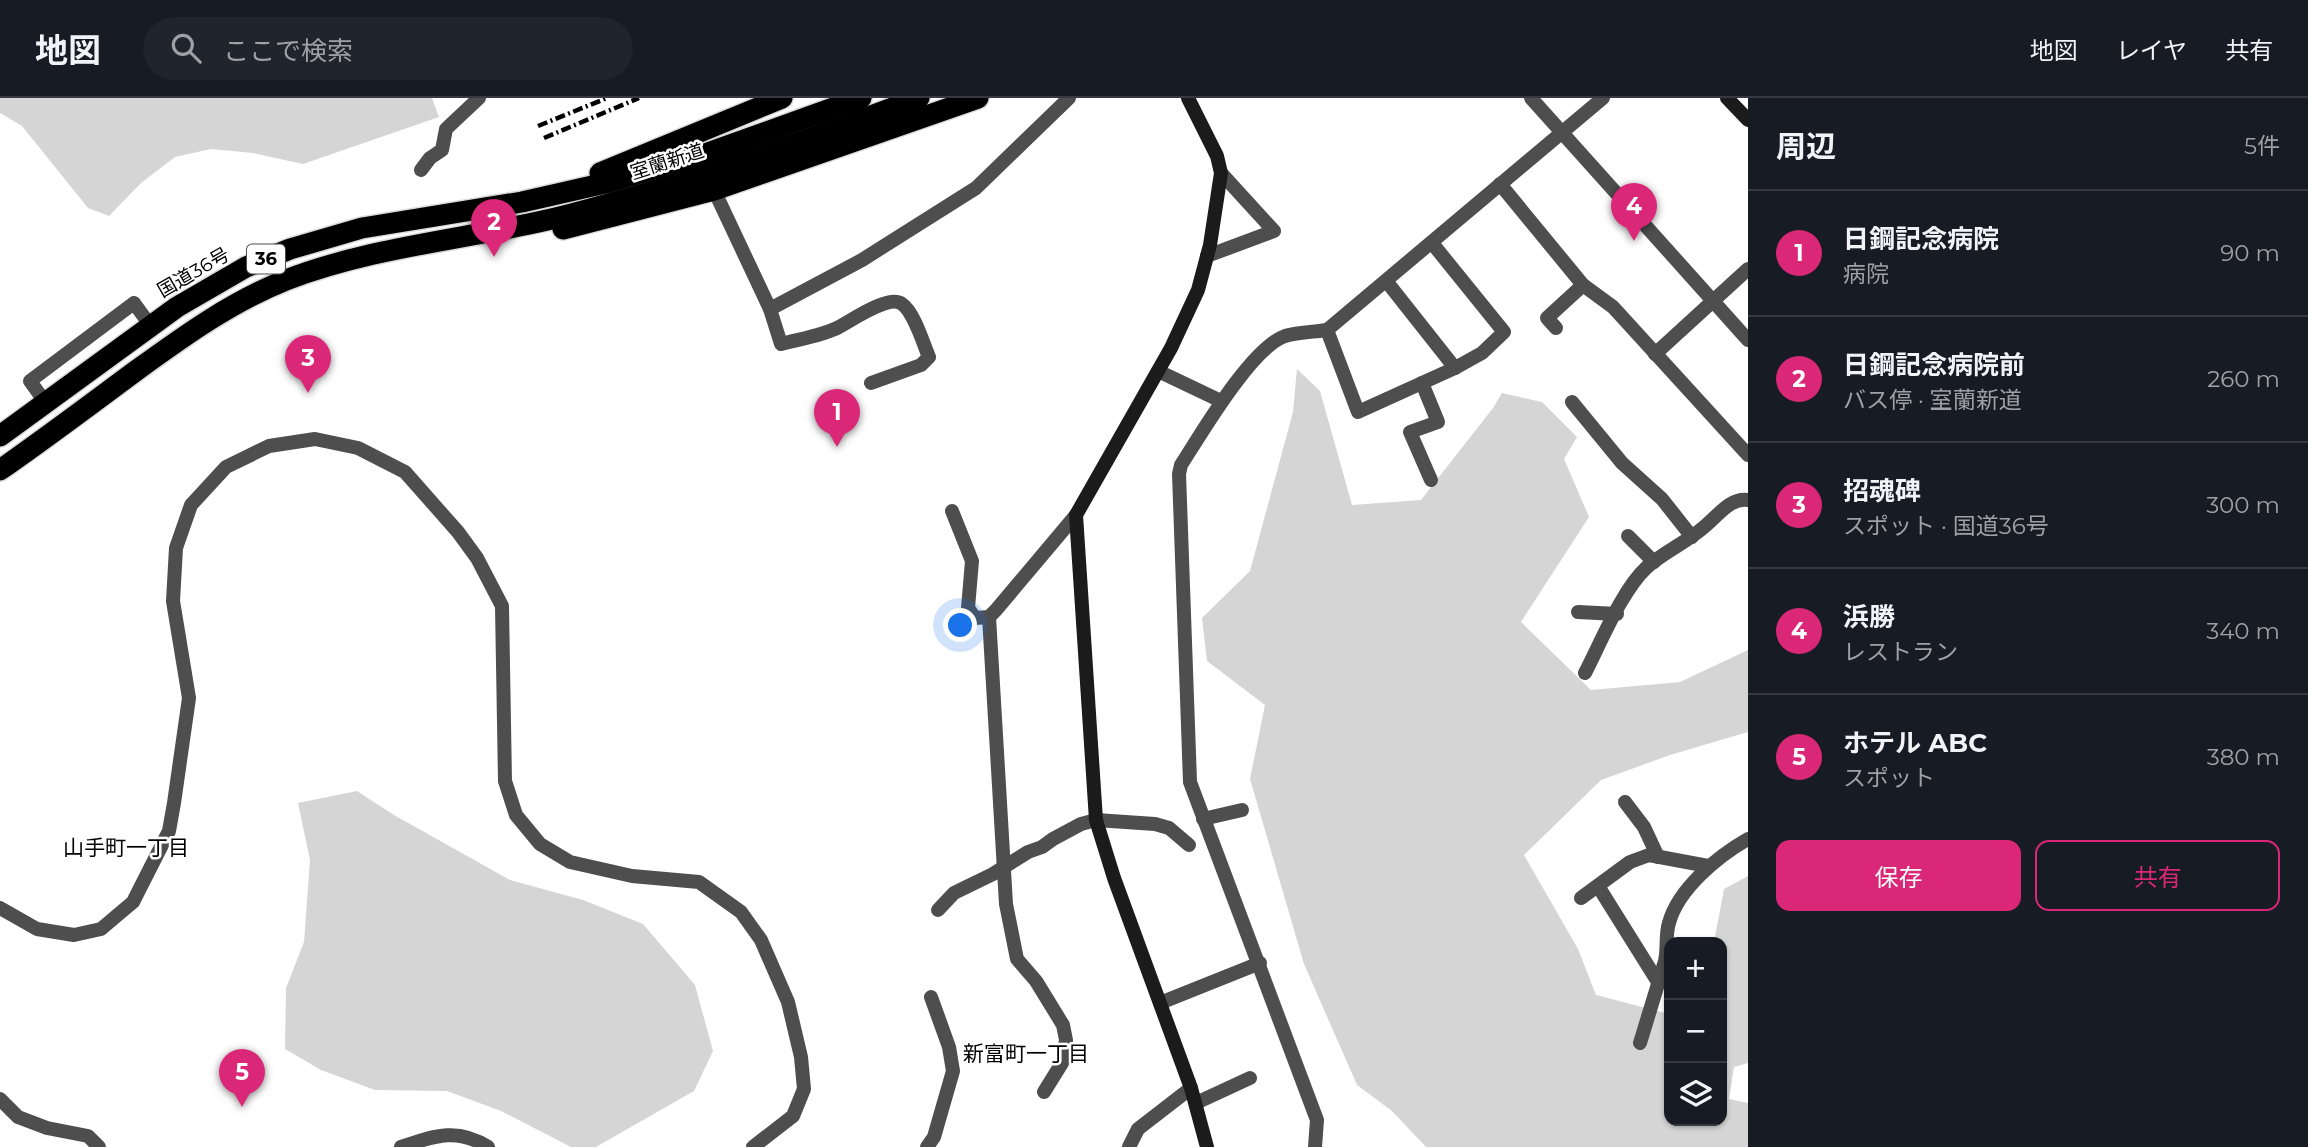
<!DOCTYPE html>
<html lang="ja">
<meta charset="utf-8">
<style>
:root{--surface:#171b24;--page:#20242c;--text:#f1f3f6;--muted:#9ea1a6;--line:#363941;--accent:#db2777}
body{margin:0;font-family:Montserrat,"Noto Sans JP",sans-serif;background:var(--page);color:var(--text)}
.controls{position:absolute;right:21px;bottom:21px;display:grid;overflow:hidden;border-radius:14px;box-shadow:0 2px 5px #0004}
.controls button{width:63px;height:63px;display:grid;place-items:center;padding:0;border:0;border-bottom:2px solid var(--line);background:var(--surface);color:var(--text);font:35px sans-serif}
.you{position:absolute;left:961px;top:528px;width:24px;height:24px;margin:-18px;border:5px solid #fff;border-radius:50%;background:#1a73e8;box-shadow:0 0 0 10px #1a73e833}
.badge{display:grid;place-items:center;width:46px;height:46px;border-radius:50%;background:var(--accent);color:#fff;font-size:23px;font-weight:700}
.pin{position:absolute;translate:-50% -58px;filter:drop-shadow(0 2px 4px #0008)}
.pin::after{content:'';position:absolute;top:37px;width:24px;height:21px;background:inherit;clip-path:polygon(0 0,100% 0,50% 100%)}
.list{margin:0;padding:0;list-style:none}
h2{display:flex;justify-content:space-between;align-items:center;height:91px;margin:0;padding:0 28px;font-size:30px}
h2 small{font-size:23px;font-weight:400;color:var(--muted)}
.list li{display:grid;grid-template-columns:46px 1fr auto;gap:21px;align-items:center;box-sizing:border-box;height:126px;padding:0 28px;border-top:2px solid var(--line)}
.list b{display:block;font-size:26px;white-space:nowrap}
.list p{margin:0;font-size:23px;white-space:nowrap;color:var(--muted)}
.list em{font-size:23px;font-style:normal;color:var(--muted)}
.actions{display:flex;gap:14px;padding:21px 28px}
.actions a{flex:1;padding:16px 0;border:2px solid var(--accent);border-radius:14px;text-align:center;font-size:24px;color:var(--accent)}
.actions .main{background:var(--accent);color:#fff}
.icon{flex:none;width:38px;height:38px;fill:none;stroke:currentColor;stroke-width:2;stroke-linecap:round;stroke-linejoin:round}
.map{position:relative;flex:none;width:1748px;height:1049px;overflow:hidden}
header{display:flex;align-items:center;gap:42px;box-sizing:border-box;height:98px;padding:0 35px;background:var(--surface);border-bottom:2px solid var(--line)}
header strong{font-size:33px}
nav{display:flex;gap:38px;margin-inline-start:auto;font-size:24px}
.search{width:490px;height:63px;background:var(--page);display:flex;align-items:center;gap:18px;box-sizing:border-box;padding:0 24px;border-radius:38px;color:var(--muted);font-size:26px}
main{display:flex}
aside{flex:1;background:var(--surface)}
.map>svg:first-child{display:block}
.green{fill:#d5d5d5}
.lines{fill:none;stroke-linecap:round;stroke-linejoin:round}
.highway-casing{stroke:#dbdbdb;stroke-width:24}
.street{stroke:#4e4e4e;stroke-width:14}
.secondary{stroke:#1b1b1b;stroke-width:14}
.highway{stroke:#000;stroke-width:21}
.rail{stroke:#000;stroke-width:4.5;stroke-dasharray:10 3.5 2 3.5;stroke-linecap:butt}
.labels{text-anchor:middle;stroke-width:5;stroke-linejoin:round;paint-order:stroke}
.shield{fill:#fff;stroke:#4c4c4c;stroke-width:2}
.shield-label{font-size:18px;font-weight:bold;fill:#000}
.street-label{font-size:19px;fill:#000;stroke:#fff}
.neighbourhood-label{font-size:21px;fill:#000;stroke:#fff}
</style>
<header>
<strong>地図</strong>
<div class="search"><svg class="icon" aria-label="search" viewBox="0 0 24 24"><circle cx="10" cy="10" r="6"/><path d="M15 15l6 6"/></svg>ここで検索</div>
<nav><a>地図</a><a>レイヤ</a><a>共有</a></nav>
</header>
<main>
<div class="map">
<svg width="1748" height="1049" viewBox="0 0 1748 1049">
<rect width="100%" height="100%" fill="#fff"/>
<g class="green">
<polygon points="0,0 432,0 439,19 303,66 253,55 211,51 175,59 141,85 109,118 88,110 22,28 0,15"/>
<polygon points="1297,271 1320,293 1352,407 1421,402 1493,310 1502,295 1542,304 1577,339 1564,361 1589,419 1521,524 1591,592 1680,584 1748,552 1748,634 1670,657 1601,682 1524,757 1578,851 1596,897 1669,916 1669,1023 1722,1023 1722,844 1714,844 1724,791 1748,778 1748,965 1734,969 1729,1001 1748,1005 1748,1049 1426,1049 1392,1013 1357,987 1304,866 1250,681 1265,607 1207,563 1202,520 1250,473 1293,314"/>
<polygon points="357,693 394,717 510,782 583,802 643,826 695,887 713,953 694,993 596,1049 571,1049 501,1013 447,993 375,992 321,972 285,951 286,890 304,844 310,762 298,705"/>
</g>
<g class="lines">
<g class="highway-casing">
<g id="highway">
<polyline points="600,75 782,0"/>
<polyline points="563,131 714,92 978,0"/>
<polyline points="0,338 177,209 246,169 290,151 362,130 522,104 610,84 708,55 861,0"/>
<path d="M0,372c46,-32 91,-66 137,-100 47,-34 94,-68 149,-90 90,-35 189,-41 282,-65 119,-31 237,-74 351,-117"/>
</g>
</g>
<g class="street">
<polyline points="1531,0 1748,242"/>
<polyline points="421,72 430,60 442,52 446,31 479,0"/>
<polyline points="1500,86 1583,187 1613,209 1748,357"/>
<path d="M714,92l56,119 11,35c18,-5 41,-8 58,-17 12,-6 50,-33 63,-23 12,8 21,39 27,53l-8,8 -50,18"/>
<polyline points="1207,158 1274,133 1221,75"/>
<polyline points="1387,184 1455,270"/>
<polyline points="770,211 862,162 976,90 1069,0"/>
<polyline points="1556,230 1547,220 1583,187"/>
<polyline points="1327,232 1358,314 1455,270 1482,255 1504,234 1432,145"/>
<polyline points="1655,256 1748,171"/>
<polyline points="1158,273 1221,303"/>
<polyline points="1422,285 1438,324 1410,334 1431,382"/>
<polyline points="45,304 30,283 134,205 150,227"/>
<polyline points="1572,304 1622,365 1662,401 1692,439"/>
<polyline points="952,413 972,463 968,510 975,520 989,519 996,512 1076,417"/>
<polyline points="1628,438 1654,464"/>
<polyline points="1578,514 1617,516"/>
<polyline points="989,519 1006,806 1017,861 1036,883 1063,927 1066,942 1062,965 1044,994"/>
<path d="M1585,575c16,-31 37,-83 62,-106 17,-15 40,-25 57,-40 13,-10 26,-30 44,-27"/>
<polyline points="1625,704 1644,729 1658,759"/>
<polyline points="1203,721 1242,712"/>
<polyline points="1598,788 1658,884"/>
<polyline points="1581,800 1630,764 1649,757 1708,768"/>
<polyline points="0,810 37,831 74,837 101,831 133,804 169,733 174,705 189,600 173,503 176,450 191,407 226,369 269,348 315,341 358,350 405,374 458,434 477,460 502,508 505,683 516,717 540,746 570,764 632,778 699,784 741,814 761,842 788,904 801,959 804,991 793,1018 753,1049"/>
<polyline points="938,812 954,795 993,776 1028,754 1042,749 1053,741 1081,726 1096,722 1155,726 1169,730 1189,747"/>
<polyline points="1160,905 1260,865"/>
<path d="M1640,945c8,-27 17,-55 25,-82 3,-12 0,-26 4,-38 9,-34 49,-67 79,-84"/>
<polyline points="0,1001 18,1019 47,1030 88,1038 99,1049"/>
<polyline points="1196,1005 1250,980"/>
<path d="M401,1049c33,-11 56,-20 87,0"/>
<polyline points="927,1049 934,1039 953,973 949,949 931,899"/>
<polyline points="1129,1049 1138,1031 1191,990"/>
<path d="M1315,1049l2,-27 -127,-338 -11,-308 2,-9c20,-31 70,-117 104,-129 13,-4 29,-4 42,-6l276,-232"/>
</g>
<g class="secondary">
<polyline points="1188,0 1217,58 1221,75 1210,147 1198,192 1171,250 1076,417 1096,722 1114,780 1191,990 1207,1049"/>
<polyline points="1727,0 1748,22"/>
</g>
<use href="#highway" class="highway"/>
<g class="rail">
<polyline points="538,28 607,0"/>
<polyline points="544,40 639,0"/>
</g>
</g>
<g class="labels">
<rect class="shield" x="247" y="146.5" width="38" height="29" rx="5"/>
<g class="shield-label">
<text x="266" y="167">36</text>
</g>
<g class="street-label">
<text transform="translate(667 63) rotate(-18)" y="7">室蘭新道</text>
<text transform="translate(193 174) rotate(-30)" y="7">国道36号</text>
</g>
<g class="neighbourhood-label">
<text x="126" y="757">山手町一丁目</text>
<text x="1026" y="963">新富町一丁目</text>
</g>
</g>
</svg>
<div class="controls">
<button>+</button>
<button>−</button>
<button><svg class="icon" aria-label="layers" viewBox="0 0 24 24"><path d="M12 4l9 5-9 5-9-5zM3 14l9 5 9-5"/></svg></button>
</div>
<div class="you"></div>
<div class="pin badge" style="left:837px;top:349px">1</div>
<div class="pin badge" style="left:494px;top:159px">2</div>
<div class="pin badge" style="left:308px;top:295px">3</div>
<div class="pin badge" style="left:1634px;top:143px">4</div>
<div class="pin badge" style="left:242px;top:1009px">5</div>
</div>
<aside>
<h2>周辺<small>5件</small></h2>
<ul class="list">
<li><span class="badge">1</span><div><b>日鋼記念病院</b><p>病院</p></div><em>90 m</em></li>
<li><span class="badge">2</span><div><b>日鋼記念病院前</b><p>バス停 · 室蘭新道</p></div><em>260 m</em></li>
<li><span class="badge">3</span><div><b>招魂碑</b><p>スポット · 国道36号</p></div><em>300 m</em></li>
<li><span class="badge">4</span><div><b>浜勝</b><p>レストラン</p></div><em>340 m</em></li>
<li><span class="badge">5</span><div><b>ホテル ABC</b><p>スポット</p></div><em>380 m</em></li>
</ul>
<div class="actions"><a class="main">保存</a><a>共有</a></div>
</aside>
</main>
